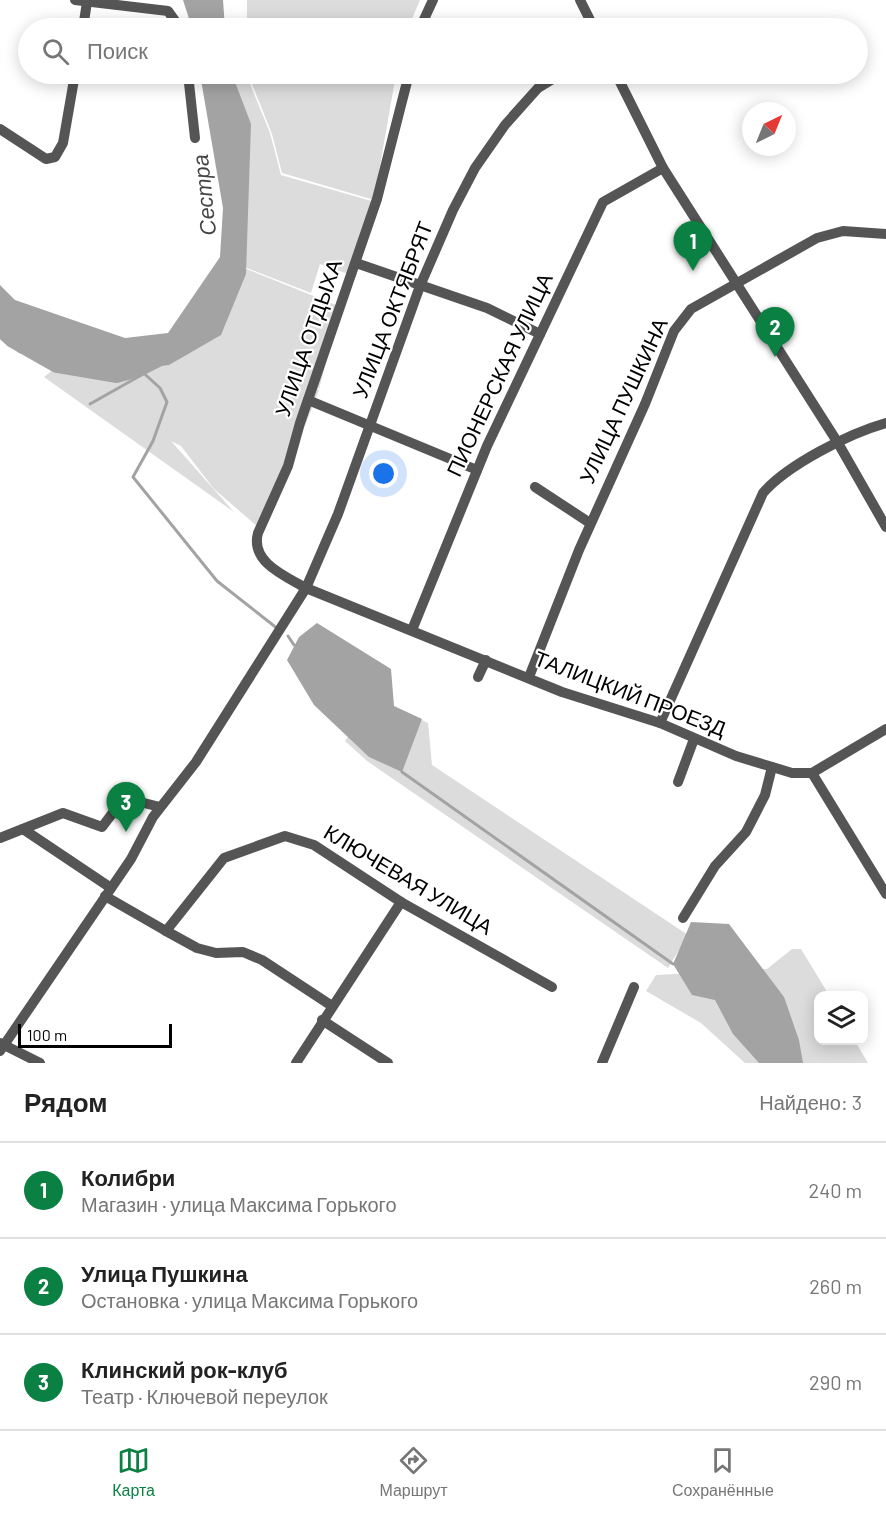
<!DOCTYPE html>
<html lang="ru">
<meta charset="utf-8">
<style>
:root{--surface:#fff;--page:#f6f6f6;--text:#222;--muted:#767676;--line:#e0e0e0;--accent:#0b8043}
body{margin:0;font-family:Barlow,sans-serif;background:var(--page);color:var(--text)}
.controls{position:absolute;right:18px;bottom:18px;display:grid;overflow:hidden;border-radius:12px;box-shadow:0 3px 15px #0003}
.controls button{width:54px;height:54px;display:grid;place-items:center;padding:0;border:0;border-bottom:2px solid var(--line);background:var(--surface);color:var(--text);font:30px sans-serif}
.compass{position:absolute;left:742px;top:102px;width:54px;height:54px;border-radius:50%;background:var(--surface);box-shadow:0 3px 15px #0003;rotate:43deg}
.scale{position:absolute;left:18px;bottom:15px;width:154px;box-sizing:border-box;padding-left:6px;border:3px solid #000;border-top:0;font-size:16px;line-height:21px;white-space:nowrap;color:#000;-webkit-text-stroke:4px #fff;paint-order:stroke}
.you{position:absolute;left:384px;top:474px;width:21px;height:21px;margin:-15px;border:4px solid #fff;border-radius:50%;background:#1a73e8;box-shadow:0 0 0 9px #1a73e833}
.badge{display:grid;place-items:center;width:39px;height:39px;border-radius:50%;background:var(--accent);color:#fff;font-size:20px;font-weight:700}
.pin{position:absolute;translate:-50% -50px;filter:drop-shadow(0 2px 3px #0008)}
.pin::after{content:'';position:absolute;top:32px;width:21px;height:18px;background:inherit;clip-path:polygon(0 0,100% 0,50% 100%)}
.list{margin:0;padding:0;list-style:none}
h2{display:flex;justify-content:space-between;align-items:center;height:78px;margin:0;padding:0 24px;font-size:26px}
h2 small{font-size:20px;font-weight:400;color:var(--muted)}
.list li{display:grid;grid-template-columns:39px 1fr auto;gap:18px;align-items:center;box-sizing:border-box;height:96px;padding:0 24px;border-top:2px solid var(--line)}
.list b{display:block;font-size:22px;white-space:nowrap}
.list p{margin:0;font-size:20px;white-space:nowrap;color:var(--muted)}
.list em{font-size:20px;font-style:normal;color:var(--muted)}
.icon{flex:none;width:33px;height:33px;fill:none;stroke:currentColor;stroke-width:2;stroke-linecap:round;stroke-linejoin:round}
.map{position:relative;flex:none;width:886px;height:1063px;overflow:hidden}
.search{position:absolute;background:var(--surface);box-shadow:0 3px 15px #0003;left:18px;right:18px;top:18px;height:66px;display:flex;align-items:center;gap:15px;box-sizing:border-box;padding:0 21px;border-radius:33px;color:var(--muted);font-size:22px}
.sheet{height:366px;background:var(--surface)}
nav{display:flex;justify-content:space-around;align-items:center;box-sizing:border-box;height:84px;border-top:2px solid var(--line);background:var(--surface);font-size:16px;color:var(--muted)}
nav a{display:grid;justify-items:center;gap:3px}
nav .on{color:var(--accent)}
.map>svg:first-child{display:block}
.green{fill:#dcdcdc}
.water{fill:#a3a3a3}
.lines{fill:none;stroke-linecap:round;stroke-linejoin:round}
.stream{stroke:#a3a3a3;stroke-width:3}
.river{stroke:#a3a3a3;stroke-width:18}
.minor{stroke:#555;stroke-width:10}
.labels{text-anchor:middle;stroke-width:4.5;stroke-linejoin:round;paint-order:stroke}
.street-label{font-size:21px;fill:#000;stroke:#fff}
.water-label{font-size:22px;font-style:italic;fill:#444;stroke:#fff}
</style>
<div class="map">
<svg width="886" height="1063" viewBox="0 0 886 1063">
<rect width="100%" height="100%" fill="#fff"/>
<g class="green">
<polygon points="247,0 420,0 408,28 247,28"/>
<polygon points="222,74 246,74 270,133 281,175 375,202 356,277 320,264 311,293 239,265"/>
<polygon points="248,74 396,74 374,200 282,173 272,134"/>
<polygon points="227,126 240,218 234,283 208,334 147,370 151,372 150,370 214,339 238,283 239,266 341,307 319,389 305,383 319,390 305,426 257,526 214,489 181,446 171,441 234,512 44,377 58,366 116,375 141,367 203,333 229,285 236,224 223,129"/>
<polygon points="383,690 387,704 428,723 432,765 688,935 668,968 367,761 345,741"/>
<polygon points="792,949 801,949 829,995 818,996 818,1040 855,1041 868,1063 745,1063 701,1023 646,991 656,975 767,969"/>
</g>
<g class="water">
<polygon points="183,0 223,0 225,28 192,28"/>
<polygon points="200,74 232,74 251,124 246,274 221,335 169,365 102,373 19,353 0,338 0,285 15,300 125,338 168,333 220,257 223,208"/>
<polygon points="317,623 391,669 394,706 422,719 402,772 369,757 314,705 287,660 299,637"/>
<polygon points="691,922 729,924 784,997 799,1040 803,1063 759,1063 733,1034 715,1000 692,995 673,964"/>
</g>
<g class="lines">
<g class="stream">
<polyline points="138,368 160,388 167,402 153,441 133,477 217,581 278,629"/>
<polyline points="90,404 145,373"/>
<polyline points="288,636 294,645"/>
<polyline points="402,772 673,964"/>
</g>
<polyline class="river" points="0,327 13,339 57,364 116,374 138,368 160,357"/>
<g class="minor">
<polyline points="75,0 168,11 180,28"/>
<polyline points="580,0 594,28"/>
<polyline points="83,28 87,2"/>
<polyline points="420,28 433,0"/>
<polyline points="188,74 195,138"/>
<path d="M409,74l-32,125 -77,224 -12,43 -30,67c-8,29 27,43 48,55l256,104 98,31 76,33 56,17h20"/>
<polyline points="616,74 663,168 838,443 886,527"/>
<polyline points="0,129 46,159 55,157 63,143 75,74"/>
<polyline points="356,263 487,308 540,334"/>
<polyline points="308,400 477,470"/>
<polyline points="535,487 590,523"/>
<polyline points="412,630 487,446 603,202 663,168"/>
<polyline points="478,677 486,660"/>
<polyline points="529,677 579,550 645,404 674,331 691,309 817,238 843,231 886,234"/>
<path d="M660,723l103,-230c24,-28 87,-60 123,-70"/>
<polyline points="812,773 886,894"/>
<polyline points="812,773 886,729"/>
<polyline points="678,782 694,739"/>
<polyline points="23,829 111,888"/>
<polyline points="0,838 63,813 102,827 124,798 160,807"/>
<polyline points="105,896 166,931 224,858 285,836 314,845 401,902 552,987"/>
<polyline points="683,918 715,866 746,832 765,795 772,767"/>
<polyline points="166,931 197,948 216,953 243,952 262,960 332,1006"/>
<polyline points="322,1020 388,1063"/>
<polyline points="0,1043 40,1063"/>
<polyline points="0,1051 131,859 153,817 196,762 306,588 338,514 420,286 453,210 475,168 505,125 538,88 561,74"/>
<polyline points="296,1063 401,902"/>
<polyline points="602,1063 634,987"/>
</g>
</g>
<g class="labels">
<g class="street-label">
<text transform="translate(393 310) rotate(-69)" y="7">УЛИЦА ОКТЯБРЯТ</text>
<text transform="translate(309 338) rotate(-71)" y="7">УЛИЦА ОТДЫХА</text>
<text transform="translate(500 375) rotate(-65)" y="7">ПИОНЕРСКАЯ УЛИЦА</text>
<text transform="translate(624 401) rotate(-65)" y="7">УЛИЦА ПУШКИНА</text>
<text transform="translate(630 694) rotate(21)" y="7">ТАЛИЦКИЙ ПРОЕЗД</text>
<text transform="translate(408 880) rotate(31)" y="7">КЛЮЧЕВАЯ УЛИЦА</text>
</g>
<g class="water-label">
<text transform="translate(204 195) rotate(-96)" y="8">Сестра</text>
</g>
</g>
</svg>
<div class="controls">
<button><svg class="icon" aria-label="layers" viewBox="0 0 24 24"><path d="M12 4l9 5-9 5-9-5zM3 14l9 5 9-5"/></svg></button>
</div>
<svg class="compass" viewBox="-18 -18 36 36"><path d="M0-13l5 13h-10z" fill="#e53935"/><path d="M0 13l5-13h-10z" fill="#767676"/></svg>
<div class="scale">100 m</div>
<div class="you"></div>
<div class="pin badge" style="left:693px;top:271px">1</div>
<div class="pin badge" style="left:775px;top:357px">2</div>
<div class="pin badge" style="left:126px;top:832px">3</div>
<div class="search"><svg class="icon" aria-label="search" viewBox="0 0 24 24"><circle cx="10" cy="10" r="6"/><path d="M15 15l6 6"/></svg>Поиск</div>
</div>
<section class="sheet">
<h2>Рядом<small>Найдено: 3</small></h2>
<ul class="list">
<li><span class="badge">1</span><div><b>Колибри</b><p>Магазин · улица Максима Горького</p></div><em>240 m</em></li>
<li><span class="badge">2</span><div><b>Улица Пушкина</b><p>Остановка · улица Максима Горького</p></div><em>260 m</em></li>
<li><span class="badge">3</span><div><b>Клинский рок-клуб</b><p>Театр · Ключевой переулок</p></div><em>290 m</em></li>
</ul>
</section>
<nav>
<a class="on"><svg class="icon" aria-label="map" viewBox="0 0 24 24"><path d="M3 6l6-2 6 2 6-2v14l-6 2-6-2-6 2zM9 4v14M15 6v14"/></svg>Карта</a>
<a><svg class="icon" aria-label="directions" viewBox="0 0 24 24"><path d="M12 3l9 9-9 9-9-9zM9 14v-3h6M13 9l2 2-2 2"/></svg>Маршрут</a>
<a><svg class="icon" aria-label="saved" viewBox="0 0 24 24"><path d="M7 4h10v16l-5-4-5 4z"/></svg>Сохранённые</a>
</nav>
